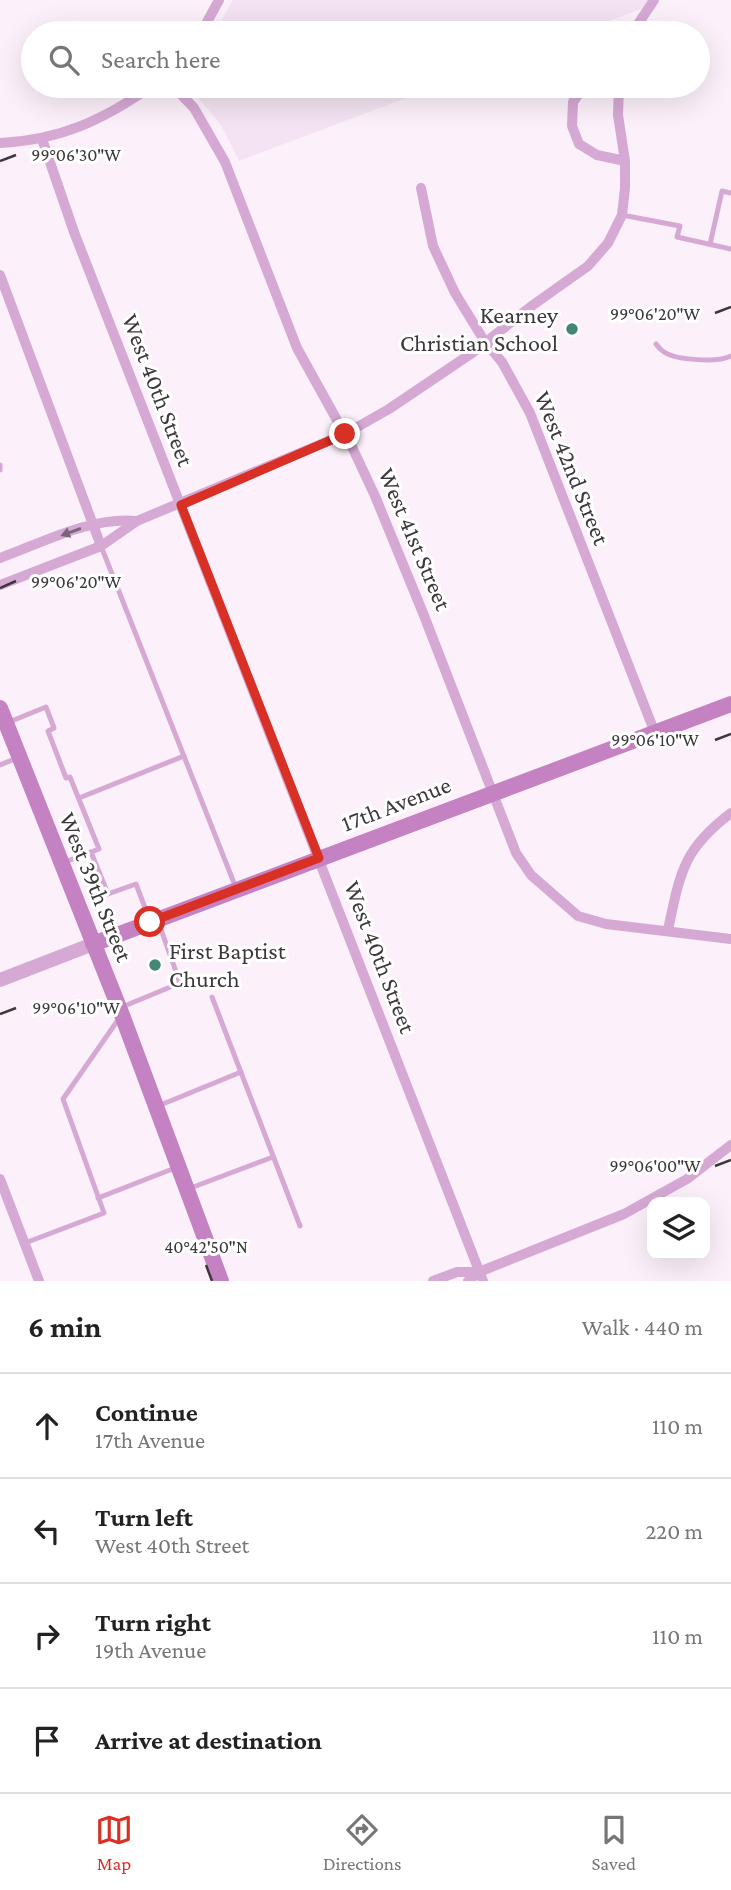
<!DOCTYPE html>
<meta charset="utf-8">
<style>
:root{--surface:#fff;--page:#f2f2f2;--text:#222;--muted:#767676;--line:#e0e0e0;--accent:#d93025}
body{margin:0;font-family:"Crimson Pro",serif;background:var(--page);color:var(--text)}
.controls{position:absolute;right:21px;bottom:21px;display:grid;overflow:hidden;border-radius:14px;box-shadow:0 7px 28px #0002}
.controls button{width:63px;height:63px;display:grid;place-items:center;padding:0;border:0;border-bottom:2px solid var(--line);background:var(--surface);color:var(--text);font:35px sans-serif}
.stop{position:absolute;width:21px;height:21px;margin:-16px;border:5px solid #d93025;border-radius:50%;background:#fff}
.stop.end{background:#d93025;border-color:#fff;box-shadow:0 2px 7px #0008}
.list{margin:0;padding:0;list-style:none}
h2{display:flex;justify-content:space-between;align-items:center;height:91px;margin:0;padding:0 28px;font-size:30px}
h2 small{font-size:23px;font-weight:400;color:var(--muted)}
.list li{display:grid;grid-template-columns:46px 1fr auto;gap:21px;align-items:center;box-sizing:border-box;height:105px;padding:0 28px;border-top:2px solid var(--line)}
.list b{display:block;font-size:26px;white-space:nowrap}
.list p{margin:0;font-size:23px;white-space:nowrap;color:var(--muted)}
.list em{font-size:23px;font-style:normal;color:var(--muted)}
.icon{flex:none;width:38px;height:38px;fill:none;stroke:currentColor;stroke-width:2;stroke-linecap:round;stroke-linejoin:round}
.map{position:relative;flex:none;width:731px;height:1281px;overflow:hidden}
.search{position:absolute;background:var(--surface);box-shadow:0 7px 28px #0002;left:21px;right:21px;top:21px;height:77px;display:flex;align-items:center;gap:18px;box-sizing:border-box;padding:0 24px;border-radius:38px;color:var(--muted);font-size:26px}
.sheet{height:511px;background:var(--surface)}
nav{display:flex;justify-content:space-around;align-items:center;box-sizing:border-box;height:98px;border-top:2px solid var(--line);background:var(--surface);font-size:19px;color:var(--muted)}
nav a{display:grid;justify-items:center;gap:4px}
nav .on{color:var(--accent)}
.map>svg:first-child{display:block}
.built{fill:#f4e4f3}
.lines{fill:none;stroke-linecap:round;stroke-linejoin:round}
.service{stroke:#d6a9d4;stroke-width:5}
.minor{stroke:#d6a9d4;stroke-width:10}
.tertiary{stroke:#d6a9d4;stroke-width:14}
.secondary{stroke:#c582c3;stroke-width:16}
.oneway{fill:#7a6578}
.route{stroke:#d93025;stroke-width:9}
.ticks{fill:none;stroke:#3c383b;stroke-width:2.5}
.poi-dot{fill:#448678;stroke:#fff;stroke-width:2.5}
.labels{text-anchor:middle;stroke-width:6;stroke-linejoin:round;paint-order:stroke}
.poi-label{font-size:24px;fill:#3c383b;stroke:#fff;text-anchor:end}
.street-label{font-size:24px;fill:#3c383b;stroke:#fff}
.ticks-label{font-size:18px;text-anchor:middle;fill:#3c383b;stroke:#fff;stroke-width:6;stroke-linejoin:round;paint-order:stroke}
</style>
<div class="map">
<svg width="731" height="1281" viewBox="0 0 731 1281">
<rect width="100%" height="100%" fill="#fcf1fb"/>
<g class="built">
<polygon points="233,0 649,0 641,9 577,33 214,33"/>
<polygon points="188,86 438,86 239,161 221,125"/>
</g>
<g class="lines">
<g class="service">
<polyline points="622,215 680,226 677,237 731,249"/>
<polyline points="710,244 722,191 731,193"/>
<path d="M656,344c2,3 5,6 8,8 12,8 54,11 67,4"/>
<polyline points="0,465 0,470"/>
<polyline points="101,546 236,888"/>
<polyline points="9,722 46,707 54,728 48,731 66,778 70,777 99,849 65,862"/>
<polyline points="0,765 17,758"/>
<polyline points="79,798 184,756"/>
<polyline points="91,852 108,894 136,884 150,921"/>
<polyline points="212,997 300,1226"/>
<polyline points="122,1007 180,983 158,921"/>
<polyline points="158,1106 241,1072"/>
<polyline points="188,1189 273,1157"/>
<polyline points="98,1198 175,1168"/>
<polyline points="25,1243 104,1213 63,1099 120,1017"/>
</g>
<g class="minor">
<polyline points="201,33 219,0"/>
<polyline points="632,33 654,0"/>
<polyline points="173,86 194,108 225,162 297,348 353,449 375,496 423,613 516,853 531,875 578,916 606,924 731,939"/>
<polyline points="42,139 74,232 483,1281"/>
<path d="M0,143c61,-3 103,-23 152,-57"/>
<polyline points="421,188 433,246 455,293 485,342 502,362 530,413 655,733"/>
<polyline points="0,275 101,546"/>
<path d="M0,558c42,-15 92,-42 137,-37"/>
<polyline points="0,585 101,546 137,521 345,434 389,409 472,353 533,305 588,266 608,243 622,215 625,188 625,161 618,115 619,86 584,87 573,102 572,126 579,144 597,155 625,161"/>
<path d="M668,930c12,-57 15,-81 63,-117"/>
<polyline points="0,1179 39,1281"/>
<polyline points="433,1281 457,1272 479,1272"/>
<polyline points="468,1281 479,1272 624,1214 687,1179 731,1145"/>
</g>
<polyline class="tertiary" points="0,980 93,944"/>
<g class="secondary">
<polyline points="0,708 122,1015 221,1281"/>
<polyline points="93,944 731,704"/>
</g>
</g>
<defs><path id="oneway-solid" d="M-6-.8H1V-3.2L6.5 0L1 3.2V.8H-6Z" transform="scale(1.75)"/></defs>
<use class="oneway" href="#oneway-solid" transform="translate(71 532) rotate(160)"/>
<g class="lines">
<polyline class="route" points="150,922 319,858 181,505 345,434"/>
</g>
<path class="ticks" d="M0,161l16,-6M715,313l16,-6M0,588l16,-7M715,740l16,-6M0,1014l16,-6M715,1166l16,-6M206,1265l6,16"/>
<g class="poi-dot">
<circle cx="572" cy="329" r="7"/>
<circle cx="155" cy="965" r="7"/>
</g>
<g class="labels">
<g class="poi-label">
<text x="558" y="323">Kearney<tspan x="558" dy="28">Christian School</tspan></text>
<text x="169" y="959" text-anchor="start">First Baptist<tspan x="169" dy="28">Church</tspan></text>
</g>
<g class="street-label">
<text transform="translate(158 390) rotate(69)" y="8">West 40th Street</text>
<text transform="translate(572 468) rotate(68)" y="8">West 42nd Street</text>
<text transform="translate(415 539) rotate(67)" y="8">West 41st Street</text>
<text transform="translate(396 804) rotate(-21)" y="8">17th Avenue</text>
<text transform="translate(96 887) rotate(68)" y="8">West 39th Street</text>
<text transform="translate(380 957) rotate(69)" y="8">West 40th Street</text>
</g>
</g>
<g class="ticks-label">
<text x="76" y="161">99°06'30"W</text>
<text x="655" y="320">99°06'20"W</text>
<text x="76" y="588">99°06'20"W</text>
<text x="655" y="746">99°06'10"W</text>
<text x="76" y="1014">99°06'10"W</text>
<text x="655" y="1172">99°06'00"W</text>
<text x="206" y="1253">40°42'50"N</text>
</g>
</svg>
<div class="controls">
<button><svg class="icon" aria-label="layers" viewBox="0 0 24 24"><path d="M12 4l9 5-9 5-9-5zM3 14l9 5 9-5"/></svg></button>
</div>
<div class="stop" style="left:150px;top:922px"></div>
<div class="stop end" style="left:345px;top:434px"></div>
<div class="search"><svg class="icon" aria-label="search" viewBox="0 0 24 24"><circle cx="10" cy="10" r="6"/><path d="M15 15l6 6"/></svg>Search here</div>
</div>
<section class="sheet">
<h2>6 min<small>Walk · 440 m</small></h2>
<ul class="list">
<li><svg class="icon" aria-label="ahead" viewBox="0 0 24 24"><path d="M12 20V5M6 11l6-6 6 6"/></svg><div><b>Continue</b><p>17th Avenue</p></div><em>110 m</em></li>
<li><svg class="icon" aria-label="left" viewBox="0 0 24 24"><path d="M17 20v-9H6M10 6l-5 5 5 5"/></svg><div><b>Turn left</b><p>West 40th Street</p></div><em>220 m</em></li>
<li><svg class="icon" aria-label="right" viewBox="0 0 24 24"><path d="M7 20v-9h11M14 6l5 5-5 5"/></svg><div><b>Turn right</b><p>19th Avenue</p></div><em>110 m</em></li>
<li><svg class="icon" aria-label="arrive" viewBox="0 0 24 24"><path d="M6 21V4h12l-3 4 3 4H6"/></svg><div><b>Arrive at destination</b></div></li>
</ul>
</section>
<nav>
<a class="on"><svg class="icon" aria-label="map" viewBox="0 0 24 24"><path d="M3 6l6-2 6 2 6-2v14l-6 2-6-2-6 2zM9 4v14M15 6v14"/></svg>Map</a>
<a><svg class="icon" aria-label="directions" viewBox="0 0 24 24"><path d="M12 3l9 9-9 9-9-9zM9 14v-3h6M13 9l2 2-2 2"/></svg>Directions</a>
<a><svg class="icon" aria-label="saved" viewBox="0 0 24 24"><path d="M7 4h10v16l-5-4-5 4z"/></svg>Saved</a>
</nav>
